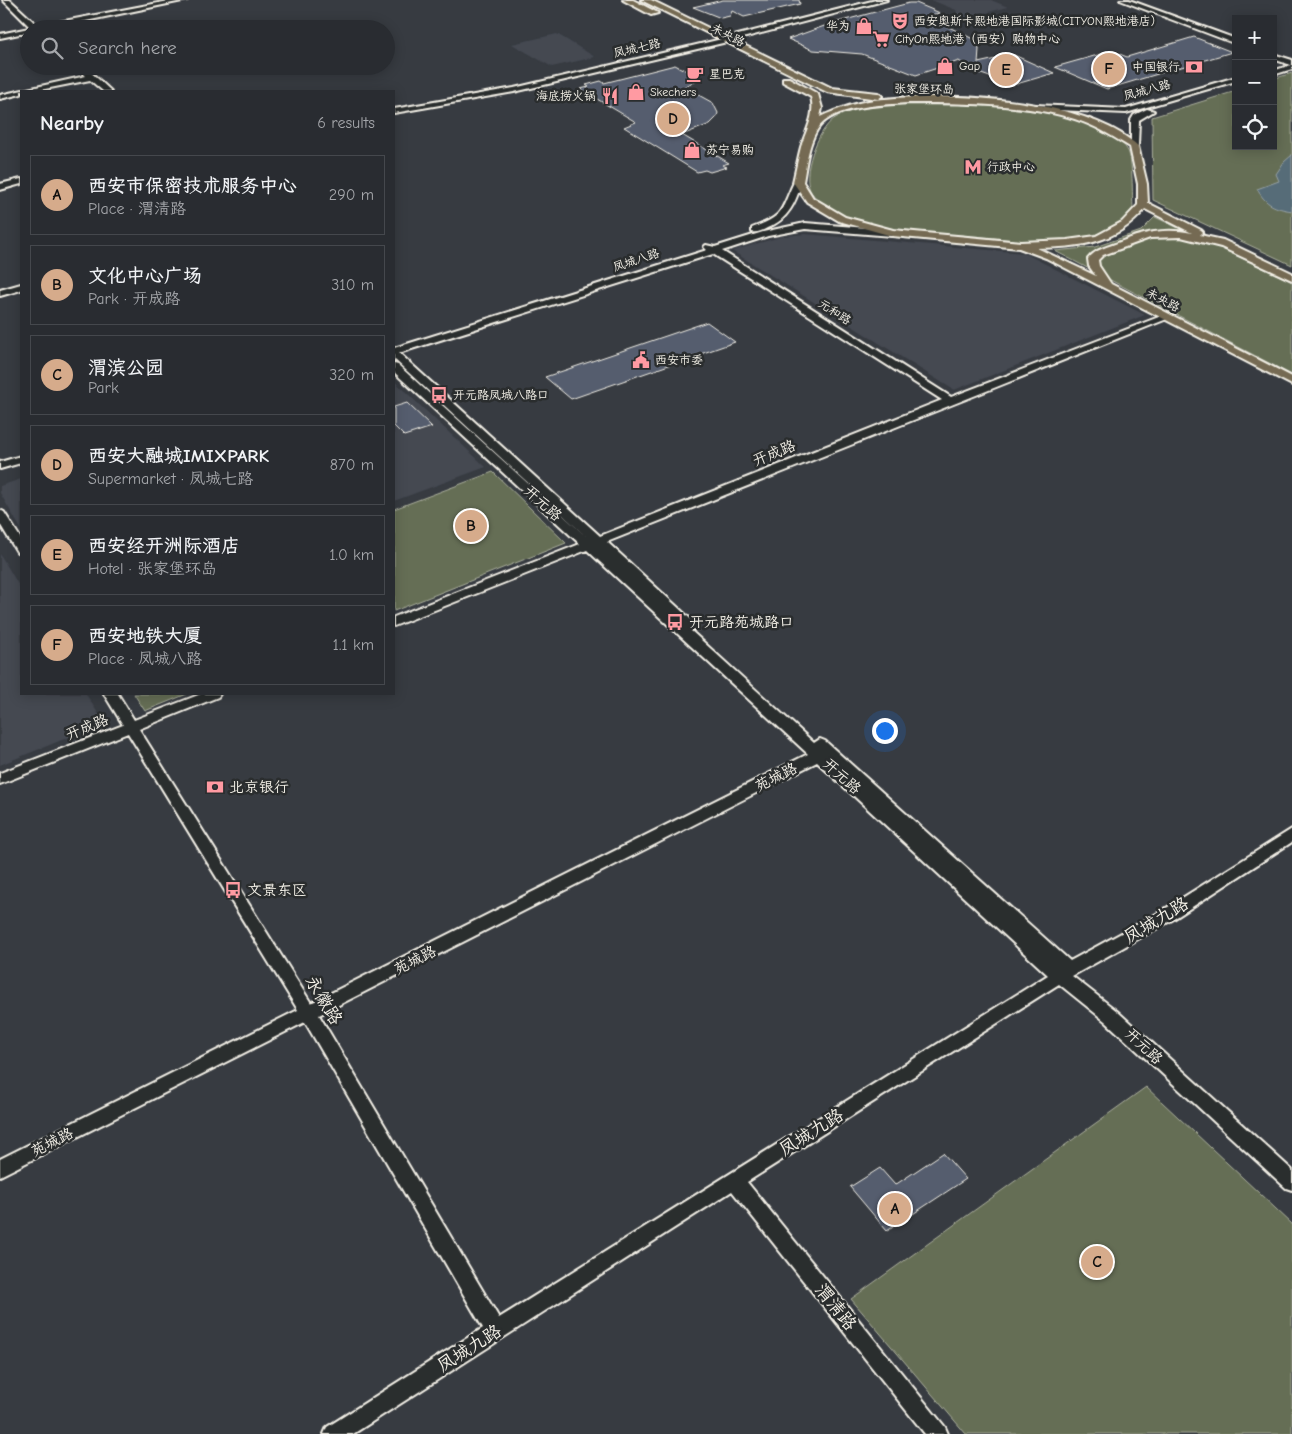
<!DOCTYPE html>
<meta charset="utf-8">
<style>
:root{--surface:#292c31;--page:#35383d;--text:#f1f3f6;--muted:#a5a7ab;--line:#45484d;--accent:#d6ab8b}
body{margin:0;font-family:"Comic Neue","LXGW WenKai TC",sans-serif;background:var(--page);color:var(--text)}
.controls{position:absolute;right:15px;top:15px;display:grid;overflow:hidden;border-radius:0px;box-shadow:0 2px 12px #0003}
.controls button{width:45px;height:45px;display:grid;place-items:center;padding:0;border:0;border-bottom:1px solid var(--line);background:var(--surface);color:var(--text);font:25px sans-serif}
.you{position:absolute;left:884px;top:730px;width:18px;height:18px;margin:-12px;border:4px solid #fff;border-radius:50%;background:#1a73e8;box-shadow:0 0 0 8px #1a73e833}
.badge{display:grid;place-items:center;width:32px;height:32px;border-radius:50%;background:var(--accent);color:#111;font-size:16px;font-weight:700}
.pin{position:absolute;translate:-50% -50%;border:2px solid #fff;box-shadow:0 1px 5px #0006}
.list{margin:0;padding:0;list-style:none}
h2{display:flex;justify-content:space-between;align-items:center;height:65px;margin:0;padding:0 20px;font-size:21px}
h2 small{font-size:16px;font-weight:400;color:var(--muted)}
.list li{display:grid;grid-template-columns:32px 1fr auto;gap:15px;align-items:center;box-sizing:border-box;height:80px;margin:0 10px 10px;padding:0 10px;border:1px solid var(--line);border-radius:0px}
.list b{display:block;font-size:19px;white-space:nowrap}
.list p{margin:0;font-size:16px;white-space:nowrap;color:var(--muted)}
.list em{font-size:16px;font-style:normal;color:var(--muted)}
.icon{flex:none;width:28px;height:28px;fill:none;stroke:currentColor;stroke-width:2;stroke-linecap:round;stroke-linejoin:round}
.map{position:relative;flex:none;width:1292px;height:1434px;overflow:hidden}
.search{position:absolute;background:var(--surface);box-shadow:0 2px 12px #0003;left:20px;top:20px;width:375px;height:55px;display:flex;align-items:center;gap:12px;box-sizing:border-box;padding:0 18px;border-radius:28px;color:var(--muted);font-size:19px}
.panel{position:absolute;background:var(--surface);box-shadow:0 2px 12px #0003;left:20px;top:90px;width:375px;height:605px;border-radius:0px}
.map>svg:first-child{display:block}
.built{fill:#444851}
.green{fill:#656e54;stroke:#acb09e}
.water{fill:#576c78;stroke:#96a1a5}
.building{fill:#545d6e;stroke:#f4f1e8}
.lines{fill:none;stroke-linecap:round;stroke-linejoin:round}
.secondary-casing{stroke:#f4f1e8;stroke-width:4}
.primary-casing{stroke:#f4f1e8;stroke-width:4}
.secondary{fill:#2a2d2e;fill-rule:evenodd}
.primary{fill:#746b52;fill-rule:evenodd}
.labels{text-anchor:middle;stroke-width:5;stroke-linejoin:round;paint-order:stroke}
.far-poi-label{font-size:12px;fill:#f4f1e8;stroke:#2a2d2e;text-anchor:start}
.far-street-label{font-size:12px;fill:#f4f1e8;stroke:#2a2d2e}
.street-label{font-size:15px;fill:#f4f1e8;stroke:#2a2d2e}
.poi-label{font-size:15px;fill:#f4f1e8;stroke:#2a2d2e;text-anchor:start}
.near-street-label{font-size:18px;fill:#f4f1e8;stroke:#2a2d2e}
</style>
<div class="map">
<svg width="1292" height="1434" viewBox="0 0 1292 1434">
<rect width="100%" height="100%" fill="#373b41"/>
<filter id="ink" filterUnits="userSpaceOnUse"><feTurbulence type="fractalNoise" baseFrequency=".02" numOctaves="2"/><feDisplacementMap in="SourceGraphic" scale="10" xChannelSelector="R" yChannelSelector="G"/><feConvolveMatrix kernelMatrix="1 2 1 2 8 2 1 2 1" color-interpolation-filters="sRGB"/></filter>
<g filter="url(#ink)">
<g class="built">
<polygon points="931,0 991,0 1008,7 959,20 956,10"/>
<polygon points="557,34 595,57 552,67 512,44"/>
<polygon points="805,234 1024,253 1145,315 954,390 732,251 783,236"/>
<polygon points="394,381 486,467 394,501"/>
<polygon points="21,479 21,529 0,493 0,486"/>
<polygon points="0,554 21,589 21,694 86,694 104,723 0,765"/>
</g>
<g class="green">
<polygon points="1292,73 1292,265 1153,200 1152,117 1236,91 1236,146 1273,146 1273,79"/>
<path d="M911,102c50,4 191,2 217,49 5,9 4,45 5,57 -10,18 -28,24 -47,29 -36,9 -76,2 -113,-1 -48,-4 -104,-2 -147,-30 -6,-5 -15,-11 -17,-19 -6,-19 11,-62 28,-70 23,-12 49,-13 74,-15z"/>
<polygon points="1155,217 1292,282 1292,375 1055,251 1095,247 1141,231"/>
<polygon points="493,472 566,543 394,611 394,509"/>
<polygon points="134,694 187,694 145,711"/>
<polygon points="1146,1087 1292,1224 1292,1434 966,1434 851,1299"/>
</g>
<path class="water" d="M1292,155v56c-18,-3 -26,-6 -35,-22l22,-8 -3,-7 8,-12z"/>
<g class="building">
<polygon points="723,0 799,0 800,4 744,17 732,11 730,16 721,18 693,7"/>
<polygon points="909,3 916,3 940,13 927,16 975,40 979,49 978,63 1014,55 1054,73 1013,85 961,67 966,66 959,61 916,75 862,54 813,50 788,39 830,24"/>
<polygon points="1194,37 1232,52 1107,89 1055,67 1112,51 1127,57"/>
<polygon points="675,65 700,78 684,87 713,103 718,113 716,118 710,124 682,135 729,163 722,165 727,167 710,172 705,170 697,172 624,127 636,122 580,89 589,87 586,85 601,81 604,83"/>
<polygon points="707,322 735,342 571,399 545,377"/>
<polygon points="407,403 432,427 404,436 394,426 394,407"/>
<polygon points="943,1153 966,1179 887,1231 850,1187 880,1168 895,1185"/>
</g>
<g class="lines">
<g class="secondary-casing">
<g id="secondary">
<polygon points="3,0 10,0 38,26 174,0 187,0 47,29 32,29"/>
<polygon points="876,0 887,0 727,42 514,92 394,113 394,109 514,88 726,38"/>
<polygon points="1120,0 1129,0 1236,39 1236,44"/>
<polygon points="29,28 32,29 29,29 29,32 0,38 0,34"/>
<polygon points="1273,54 1292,60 1292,69 1273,75 1273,71 1291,65 1273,59"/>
<polygon points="75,66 84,66 111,91 103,91 90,80 35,91 21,91 21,94 0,99 0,95 86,76"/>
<polygon points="1236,77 1236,81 1126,113 1034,109 1030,107 1034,105 1126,109"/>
<polygon points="1147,109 1154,111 1139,120 1138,146 1131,148 1131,120 1134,115"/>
<polygon points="21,179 21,184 0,190 0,184"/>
<path d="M795,180l7,2c-7,21 -13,37 -35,46 -5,3 -10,5 -15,4v-4c35,-13 28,-18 43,-48z"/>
<path d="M805,223l87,7 5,3 -5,3 -87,-7 -37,7 -46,15 229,146 213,-82h6l2,2 -565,225 91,84 -1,3h-8l125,114 6,-4 5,2 245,220 90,-49 132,-83v13l-120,78 -100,56 45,35 175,159v20l-6,-2 -181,-167 -46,-37 -312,198 198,245 3,7h-23l-193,-243 -379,243h-29l3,-7 156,-99 -178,-306 -305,154v-17l298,-149 -170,-277 -128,51v-11l123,-48 -19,-31h14l16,26 67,-26h19l-2,3 -79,32 172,274 497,-249 -221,-204 -193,76v-9l186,-73 -186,-172v-8l4,1 192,175 -196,-181v-11l313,-98 -3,-3 2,-2 9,2 48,-15zM713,254l229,146 -342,136 -201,-183zM817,762l231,213 -549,343 -180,-303z"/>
<polygon points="21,284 21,290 0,296 0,290"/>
<polygon points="21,456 21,463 0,469 0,462"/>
<polygon points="0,510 4,512 21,539 21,553 17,552 0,524"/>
</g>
</g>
<g class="primary-casing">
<g id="primary">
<polygon points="623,0 633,0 658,13 651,15"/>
<polygon points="641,0 651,0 832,88 878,93 882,96 878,99 827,92"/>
<path d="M783,78h6l29,16 4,14 -2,9c17,-8 35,-14 54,-17 71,-8 184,-3 246,33 6,4 13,8 18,13l9,38 1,19 53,27 2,2 -3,3 23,5 69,33v7l-71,-33 -40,-10 -31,1 -47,17 -5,5 1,6 12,18 181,93v8l-246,-127 -27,-10 -127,-12 -53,-15 -32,-19 -14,-20c3,-12 5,-24 8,-35 5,-17 15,-32 10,-50l-28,-15zM908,103c53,0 124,0 175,19 17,6 32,16 47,25l8,37v21l-16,17 -26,14 -29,4 -46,2 -128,-12 -48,-13 -32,-19 -10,-16c3,-17 5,-37 14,-52 15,-25 66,-25 91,-27zM1145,209l47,24c-28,-6 -52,0 -77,11 -11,4 -20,6 -27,15l1,7 7,10 -59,-28c43,-1 79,-4 108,-39z"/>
</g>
</g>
<use href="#secondary" class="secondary"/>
<use href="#primary" class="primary"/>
</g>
</g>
<defs>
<g id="theatre-bare" transform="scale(1.35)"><path d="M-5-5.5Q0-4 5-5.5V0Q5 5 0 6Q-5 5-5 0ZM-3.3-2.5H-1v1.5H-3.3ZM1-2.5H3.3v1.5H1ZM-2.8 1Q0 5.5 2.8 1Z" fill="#ff9aa2" stroke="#2a2d2e" stroke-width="2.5" paint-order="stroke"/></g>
<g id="shop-bare" transform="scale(1.35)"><path d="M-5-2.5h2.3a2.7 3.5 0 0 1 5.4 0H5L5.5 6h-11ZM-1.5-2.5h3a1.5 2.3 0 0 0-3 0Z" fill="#ff9aa2" stroke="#2a2d2e" stroke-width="2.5" paint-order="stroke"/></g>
<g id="supermarket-bare" transform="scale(1.35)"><path d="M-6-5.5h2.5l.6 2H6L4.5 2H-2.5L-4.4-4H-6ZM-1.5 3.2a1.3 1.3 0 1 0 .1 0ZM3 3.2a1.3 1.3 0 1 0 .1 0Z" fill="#ff9aa2" stroke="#2a2d2e" stroke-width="2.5" paint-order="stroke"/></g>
<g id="bank-bare" transform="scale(1.35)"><path d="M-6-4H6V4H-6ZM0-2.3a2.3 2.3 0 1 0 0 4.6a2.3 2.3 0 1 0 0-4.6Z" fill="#ff9aa2" stroke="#2a2d2e" stroke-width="2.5" paint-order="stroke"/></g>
<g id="cafe-bare" transform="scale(1.35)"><path d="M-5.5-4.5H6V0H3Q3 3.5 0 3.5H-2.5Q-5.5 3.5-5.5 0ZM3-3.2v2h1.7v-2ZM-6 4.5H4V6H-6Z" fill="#ff9aa2" stroke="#2a2d2e" stroke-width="2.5" paint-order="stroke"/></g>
<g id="restaurant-bare" transform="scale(1.35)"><path d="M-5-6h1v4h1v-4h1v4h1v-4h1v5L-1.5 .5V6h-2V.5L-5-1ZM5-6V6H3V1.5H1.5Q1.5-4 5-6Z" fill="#ff9aa2" stroke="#2a2d2e" stroke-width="2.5" paint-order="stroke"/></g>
<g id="metro-bare" transform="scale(1.35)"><path d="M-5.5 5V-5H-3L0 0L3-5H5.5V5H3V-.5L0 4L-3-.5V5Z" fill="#ff9aa2" stroke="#2a2d2e" stroke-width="2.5" paint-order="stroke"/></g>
<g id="civic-bare" transform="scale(1.35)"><path d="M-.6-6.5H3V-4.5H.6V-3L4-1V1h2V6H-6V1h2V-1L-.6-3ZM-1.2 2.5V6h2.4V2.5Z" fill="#ff9aa2" stroke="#2a2d2e" stroke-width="2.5" paint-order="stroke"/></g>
<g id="bus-bare" transform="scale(1.35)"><path d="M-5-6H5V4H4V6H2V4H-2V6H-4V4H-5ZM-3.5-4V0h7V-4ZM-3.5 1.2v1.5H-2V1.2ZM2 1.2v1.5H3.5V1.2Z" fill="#ff9aa2" stroke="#2a2d2e" stroke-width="2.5" paint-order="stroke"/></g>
</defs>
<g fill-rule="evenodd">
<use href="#theatre-bare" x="900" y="21"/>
<use href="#shop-bare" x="864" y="26"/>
<use href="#supermarket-bare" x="881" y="39"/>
<use href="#shop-bare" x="945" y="66"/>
<use href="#bank-bare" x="1194" y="67"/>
<use href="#cafe-bare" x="695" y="74"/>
<use href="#shop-bare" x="636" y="92"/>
<use href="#restaurant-bare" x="610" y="96"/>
<use href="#shop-bare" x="692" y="150"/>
<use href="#metro-bare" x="973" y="167"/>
<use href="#civic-bare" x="641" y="360"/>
<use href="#bus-bare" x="439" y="395"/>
<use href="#bus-bare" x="675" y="622"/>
<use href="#bank-bare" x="215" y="787"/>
<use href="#bus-bare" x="233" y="890"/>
</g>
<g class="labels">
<g class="far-poi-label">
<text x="914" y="25">西安奥斯卡熙地港国际影城(CITYON熙地港店)</text>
<text x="850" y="30" text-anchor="end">华为</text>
<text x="895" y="43">CityOn熙地港（西安）购物中心</text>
<text x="959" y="70">Gap</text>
<text x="1180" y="71" text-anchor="end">中国银行</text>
<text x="709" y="78">星巴克</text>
<text x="650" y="96">Skechers</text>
<text x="596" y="100" text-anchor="end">海底捞火锅</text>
<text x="706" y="154">苏宁易购</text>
<text x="987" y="171">行政中心</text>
<text x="655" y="364">西安市委</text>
<text x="453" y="399">开元路凤城八路口</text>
</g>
<g class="far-street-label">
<text transform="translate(728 35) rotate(27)" y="4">未央路</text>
<text transform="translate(637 48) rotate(-13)" y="4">凤城七路</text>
<text transform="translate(924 89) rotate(1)" y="4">张家堡环岛</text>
<text transform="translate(1147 90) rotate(-15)" y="4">凤城八路</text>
<text transform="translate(636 260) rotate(-18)" y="4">凤城八路</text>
<text transform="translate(1163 300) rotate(28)" y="4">未央路</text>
<text transform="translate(835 312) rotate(33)" y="4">元和路</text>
</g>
<g class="street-label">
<text transform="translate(774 453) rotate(-22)" y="5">开成路</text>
<text transform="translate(543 503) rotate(42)" y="5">开元路</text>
<text transform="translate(87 727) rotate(-22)" y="5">开成路</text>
<text transform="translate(842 776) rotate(42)" y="5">开元路</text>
<text transform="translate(776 777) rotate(-27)" y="5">苑城路</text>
<text transform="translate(415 960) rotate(-27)" y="5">苑城路</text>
<text transform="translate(1144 1046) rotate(43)" y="5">开元路</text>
<text transform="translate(52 1142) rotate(-27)" y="5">苑城路</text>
</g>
<g class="poi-label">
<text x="689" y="627">开元路苑城路口</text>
<text x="229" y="792">北京银行</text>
<text x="247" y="895">文景东区</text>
</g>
<g class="near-street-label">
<text transform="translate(1156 920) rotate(-31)" y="6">凤城九路</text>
<text transform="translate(324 1000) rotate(59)" y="6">永徽路</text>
<text transform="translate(811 1132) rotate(-32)" y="6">凤城九路</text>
<text transform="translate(836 1307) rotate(51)" y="6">渭清路</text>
<text transform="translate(469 1348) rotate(-32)" y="6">凤城九路</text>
</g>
</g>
</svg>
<div class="controls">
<button>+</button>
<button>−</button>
<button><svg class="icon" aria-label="locate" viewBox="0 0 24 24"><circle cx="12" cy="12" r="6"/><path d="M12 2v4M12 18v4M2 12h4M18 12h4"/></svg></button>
</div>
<div class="you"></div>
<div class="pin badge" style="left:895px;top:1209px">A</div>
<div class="pin badge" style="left:471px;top:526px">B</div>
<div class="pin badge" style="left:1097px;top:1262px">C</div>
<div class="pin badge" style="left:673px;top:119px">D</div>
<div class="pin badge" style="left:1006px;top:70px">E</div>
<div class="pin badge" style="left:1109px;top:69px">F</div>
<div class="search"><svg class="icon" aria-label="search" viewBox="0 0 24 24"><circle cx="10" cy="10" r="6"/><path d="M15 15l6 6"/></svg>Search here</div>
<section class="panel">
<h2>Nearby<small>6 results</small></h2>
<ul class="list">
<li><span class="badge">A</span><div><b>西安市保密技术服务中心</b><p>Place · 渭清路</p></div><em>290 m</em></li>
<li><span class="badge">B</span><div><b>文化中心广场</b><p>Park · 开成路</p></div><em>310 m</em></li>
<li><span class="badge">C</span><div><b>渭滨公园</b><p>Park</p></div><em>320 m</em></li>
<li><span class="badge">D</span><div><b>西安大融城IMIXPARK</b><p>Supermarket · 凤城七路</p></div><em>870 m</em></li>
<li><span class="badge">E</span><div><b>西安经开洲际酒店</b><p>Hotel · 张家堡环岛</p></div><em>1.0 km</em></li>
<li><span class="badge">F</span><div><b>西安地铁大厦</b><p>Place · 凤城八路</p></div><em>1.1 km</em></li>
</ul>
</section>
</div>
